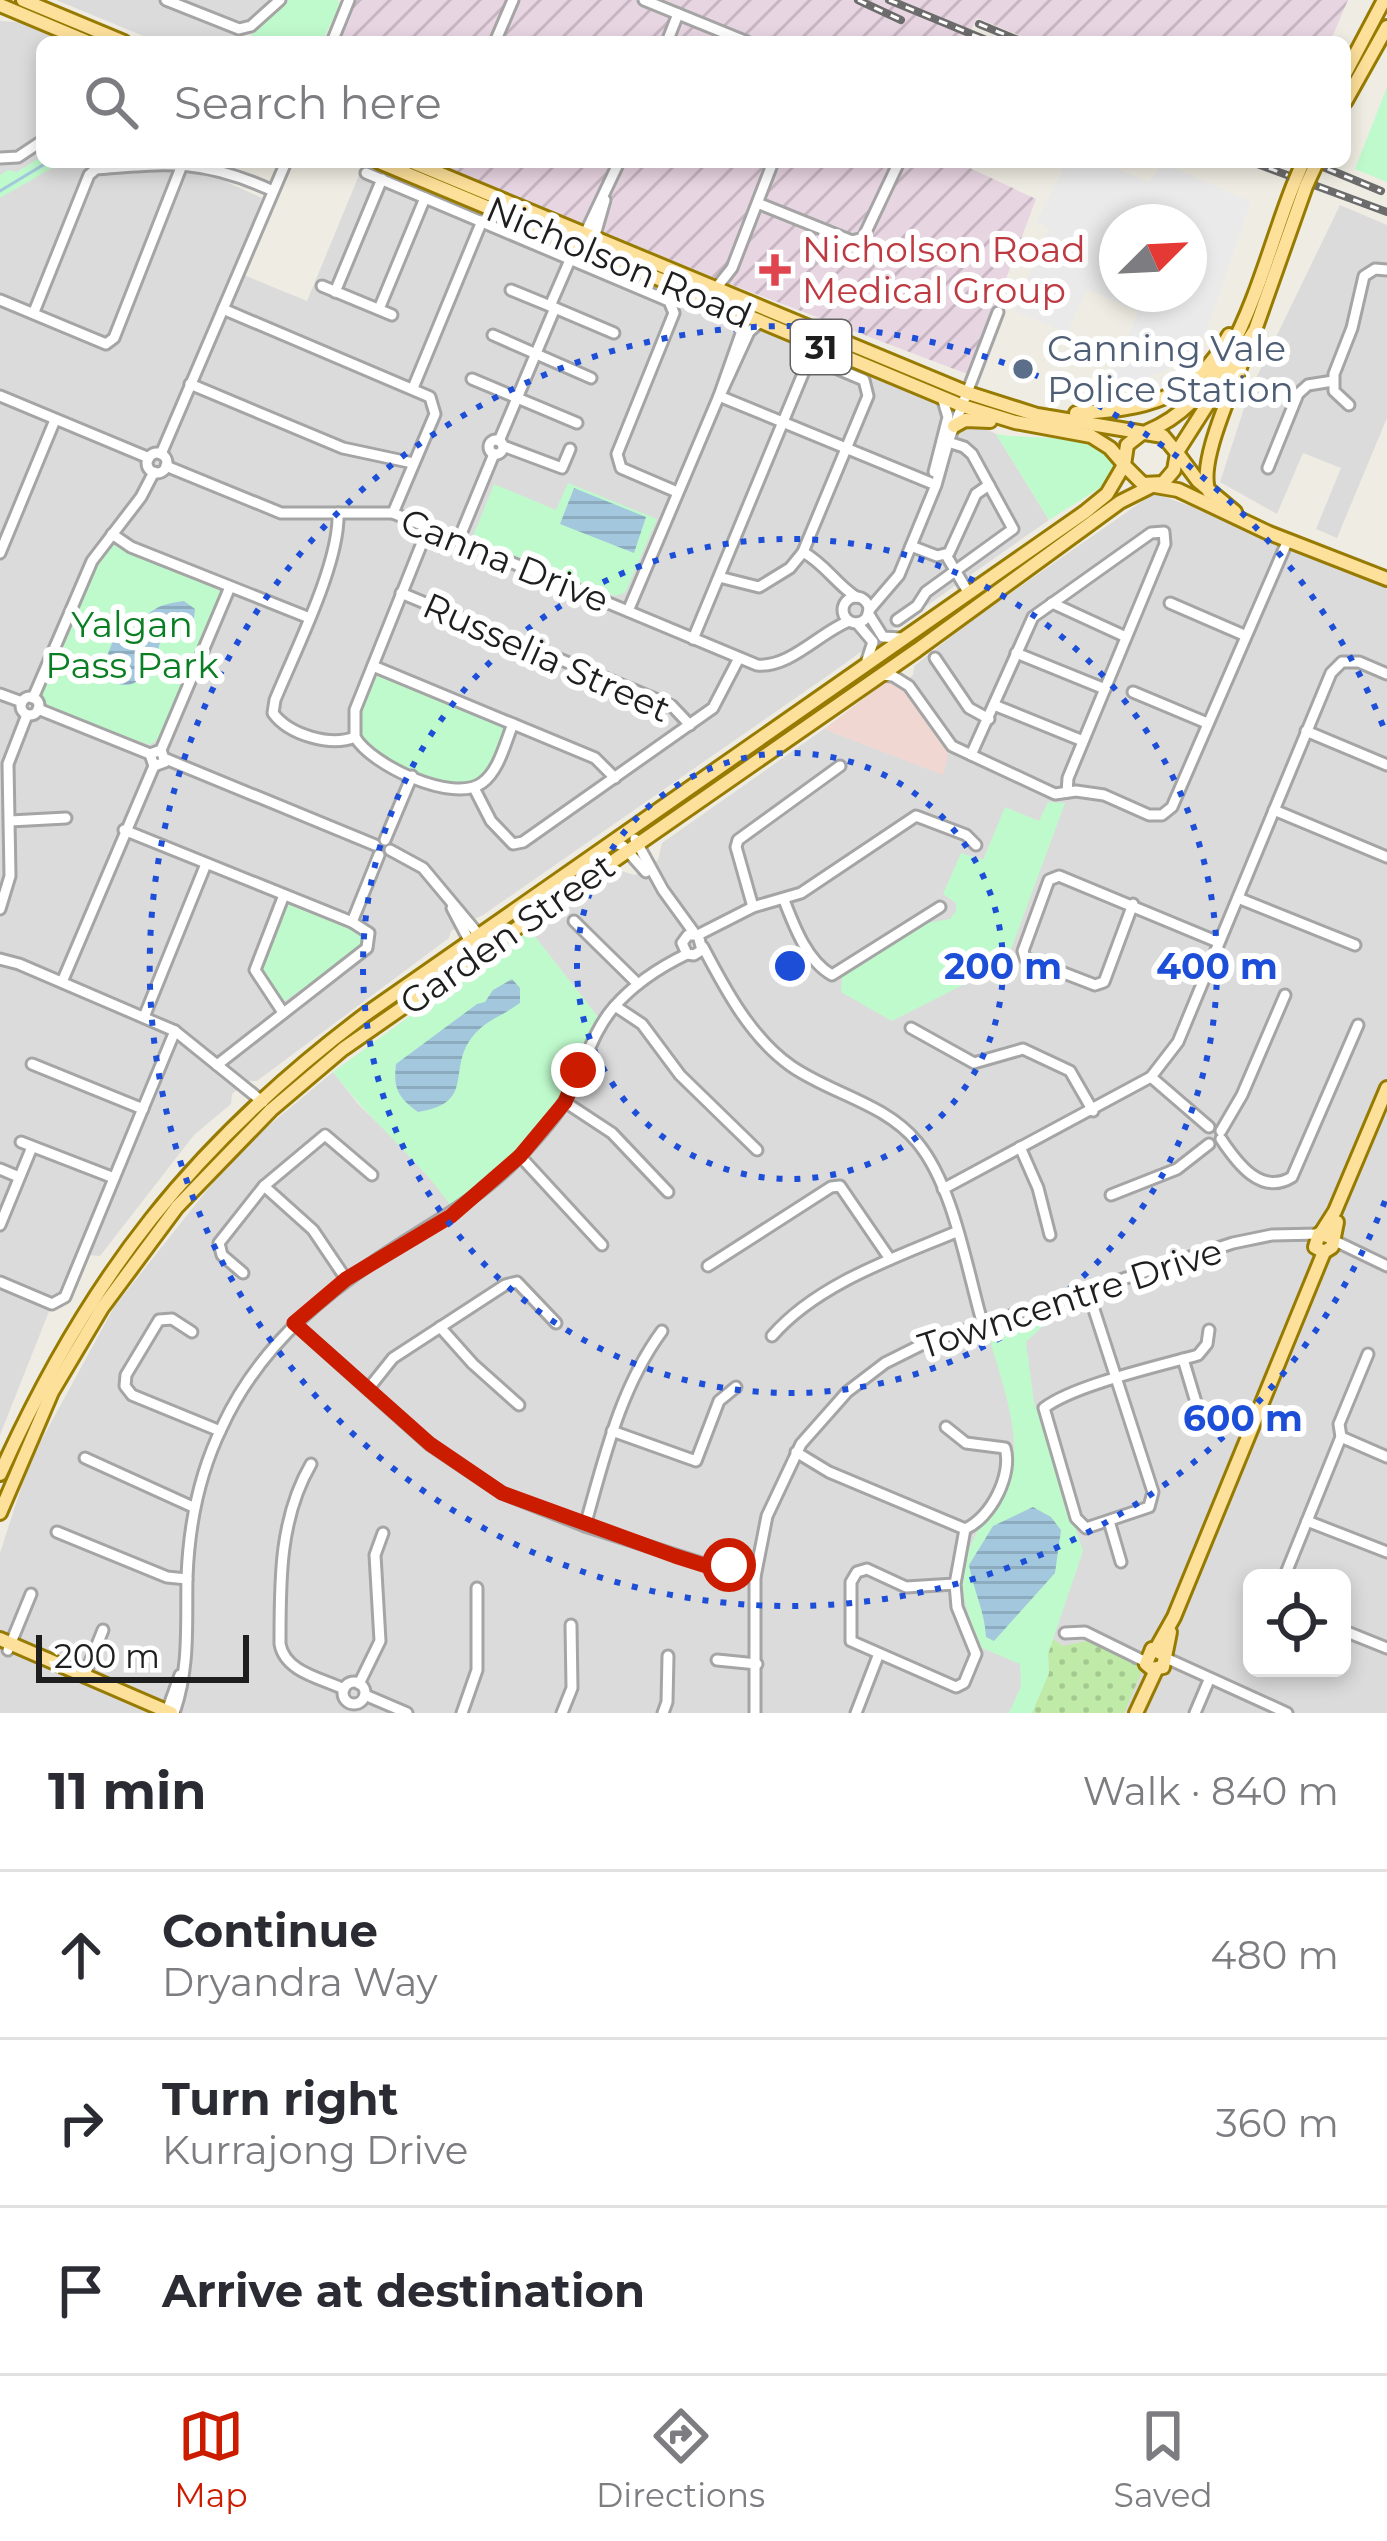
<!DOCTYPE html>
<meta charset="utf-8">
<style>
:root{--surface:#fff;--page:#f2f2f3;--text:#2b2b33;--muted:#7c7c81;--line:#e1e1e2;--accent:#cb1c00}
body{margin:0;font-family:Montserrat,sans-serif;background:var(--page);color:var(--text)}
.controls{position:absolute;right:36px;bottom:36px;display:grid;overflow:hidden;border-radius:18px;box-shadow:0 6px 18px #0003}
.controls button{width:108px;height:108px;display:grid;place-items:center;padding:0;border:0;border-bottom:3px solid var(--line);background:var(--surface);color:var(--text);font:60px sans-serif}
.compass{position:absolute;left:1099px;top:204px;width:108px;height:108px;border-radius:50%;background:var(--surface);box-shadow:0 6px 18px #0003;rotate:66deg}
.scale{position:absolute;left:36px;bottom:30px;width:213px;box-sizing:border-box;padding-left:12px;border:6px solid #1e1e1e;border-top:0;font-size:33px;line-height:42px;white-space:nowrap;color:#1e1e1e;-webkit-text-stroke:9px #fff;paint-order:stroke}
.stop{position:absolute;width:36px;height:36px;margin:-27px;border:9px solid #cb1c00;border-radius:50%;background:#fff}
.stop.end{background:#cb1c00;border-color:#fff;box-shadow:0 3px 12px #0008}
.list{margin:0;padding:0;list-style:none}
h2{display:flex;justify-content:space-between;align-items:center;height:156px;margin:0;padding:0 48px;font-size:51px}
h2 small{font-size:39px;font-weight:400;color:var(--muted)}
.list li{display:grid;grid-template-columns:78px 1fr auto;gap:36px;align-items:center;box-sizing:border-box;height:168px;padding:0 48px;border-top:3px solid var(--line)}
.list b{display:block;font-size:45px;white-space:nowrap}
.list p{margin:0;font-size:39px;white-space:nowrap;color:var(--muted)}
.list em{font-size:39px;font-style:normal;color:var(--muted)}
.icon{flex:none;width:66px;height:66px;fill:none;stroke:currentColor;stroke-width:2;stroke-linecap:round;stroke-linejoin:round}
.map{position:relative;flex:none;width:1387px;height:1713px;overflow:hidden}
.search{position:absolute;background:var(--surface);box-shadow:0 6px 18px #0003;left:36px;right:36px;top:36px;height:132px;display:flex;align-items:center;gap:30px;box-sizing:border-box;padding:0 42px;border-radius:18px;color:var(--muted);font-size:45px}
.sheet{height:660px;background:var(--surface)}
nav{display:flex;justify-content:space-around;align-items:center;box-sizing:border-box;height:168px;border-top:3px solid var(--line);background:var(--surface);font-size:33px;color:var(--muted)}
nav a{display:grid;justify-items:center;gap:6px}
nav .on{color:var(--accent)}
.map>svg:first-child{display:block}
.residential{fill:#dcdbdb;fill-rule:evenodd}
.commercial{fill:#f0d7d2}
.industrial{fill:url(#industrial-furrows)}
.grass{fill:url(#grass-dots)}
.park{fill:#bffacc}
.parking{fill:#eaeaea;fill-rule:evenodd}
.water{fill:url(#water-rules)}
.lines{fill:none;stroke-linecap:round;stroke-linejoin:round}
.stream{stroke:#a3c8de;stroke-width:3}
.minor-casing{stroke:#a5a5a5;stroke-width:15}
.major-casing{stroke:#977a00;stroke-width:18}
.minor{stroke:#fff;stroke-width:9}
.major{stroke:#fde09a;stroke-width:12}
.rail-casing{stroke:#6c6c6c;stroke-width:8}
.rail{stroke:#fff;stroke-width:3;stroke-dasharray:9;stroke-linecap:butt}
.major-bridge-casing{stroke:#977a00;stroke-width:18;stroke-linecap:butt}
.major-bridge{stroke:#fde09a;stroke-width:12}
.route{stroke:#cb1c00;stroke-width:15}
.ring{fill:none;stroke:#1d4ed8;stroke-width:6;stroke-dasharray:6 12}
.health-dot{fill:#e0444e;stroke:#fff;stroke-width:4.5}
.service-dot{fill:#5c6f8a;stroke:#fff;stroke-width:4.5}
.labels{text-anchor:middle;stroke-width:12;stroke-linejoin:round;paint-order:stroke}
.shield{fill:#fff;stroke:#626262;stroke-width:3}
.shield-label{font-size:33px;font-weight:bold;fill:#1e1e1e}
.health-label{font-size:36px;fill:#be3a42;stroke:#fff;text-anchor:start}
.street-label{font-size:36px;fill:#1e1e1e;stroke:#fff}
.service-label{font-size:36px;fill:#4e5e75;stroke:#fff;text-anchor:start}
.park-label{font-size:36px;fill:#097e23;stroke:#fff}
.centre{fill:#1d4ed8;stroke:#fff;stroke-width:6}
.ring-label{font-size:36px;text-anchor:middle;font-weight:bold;fill:#1d4ed8;stroke:#fff;stroke-width:12;stroke-linejoin:round;paint-order:stroke}
</style>
<div class="map">
<svg width="1387" height="1713" viewBox="0 0 1387 1713">
<defs>
<pattern id="industrial-furrows" width="10" height="10" patternUnits="userSpaceOnUse" patternTransform="scale(3)"><rect width="10" height="10" fill="#e8d5e2"/><path d="M-1 1l2-2M0 10L10 0M9 11l2-2" fill="none" stroke="#c7b6c1"/></pattern>
<pattern id="grass-dots" width="8" height="8" patternUnits="userSpaceOnUse" patternTransform="scale(3)"><rect width="8" height="8" fill="#bfeaa8"/><path d="M2 2h.1M6 6h.1" fill="none" stroke="#a4c890" stroke-width="1.8" stroke-linecap="round"/></pattern>
<pattern id="water-rules" width="6" height="5" patternUnits="userSpaceOnUse" patternTransform="scale(3)"><rect width="6" height="5" fill="#a3c8de"/><path d="M0 2.5h6" fill="none" stroke="#8cabbe"/></pattern>
</defs>
<rect width="100%" height="100%" fill="#efede3"/>
<g class="residential">
<polygon points="56,0 287,0 245,35 243,42 158,42"/>
<polygon points="0,21 19,22 69,42 42,42 42,162 196,168 262,198 234,271 307,301 362,168 935,402 996,434 1049,520 892,630 884,629 866,642 865,649 833,672 483,915 451,931 449,938 257,1081 248,1081 232,1094 231,1104 194,1135 100,1256 88,1255 67,1303 50,1309 0,1435"/>
<polygon points="1340,205 1387,225 1387,418 1337,538 1316,529 1341,468 1303,453 1277,514 1220,482 1249,393"/>
<path d="M1154,493l233,84v1136h-1387v-160l29,-90 85,-156 124,-156 95,-79 25,32 71,69 24,35 108,-107 12,-34 25,-50 -66,-84 89,-62 14,4 23,-15 4,-17 162,-114 118,45 -26,-65 -16,-23 13,-11 1,-9 57,-45zM1252,1578h90v90h-90z"/>
</g>
<polygon class="commercial" points="887,681 900,686 949,752 943,775 824,729"/>
<g class="industrial">
<polygon points="353,0 1348,0 1330,42 1036,42 977,18 965,42 338,42"/>
<polygon points="432,162 957,162 1036,199 970,375 735,286"/>
</g>
<polygon class="grass" points="1053,1639 1063,1646 1090,1640 1136,1661 1141,1673 1124,1713 1032,1713 1049,1673 1048,1654"/>
<g class="park">
<polygon points="289,0 338,0 340,5 322,42 244,42"/>
<polygon points="1387,87 1387,182 1355,169"/>
<polygon points="42,156 42,162 144,162 59,164 0,198 0,175 8,170 17,172"/>
<path d="M996,434c35,7 102,-5 118,33l-11,19 -54,34z"/>
<polygon points="568,483 657,519 625,593 614,596 472,539 494,484 556,510"/>
<polygon points="119,545 213,584 221,593 165,733 150,745 59,713 42,700 43,686 95,564 108,546"/>
<path d="M382,673l122,53 2,6c-7,17 -11,39 -27,49 -26,16 -115,-20 -122,-50 -3,-17 9,-38 15,-54z"/>
<polygon points="1048,802 1065,803 1006,963 892,1021 841,992 842,976 926,923 950,919 956,911 956,903 943,894 961,853 983,860 1005,807 1039,821"/>
<polygon points="288,904 364,935 361,949 283,1002 261,973 260,965"/>
<path d="M529,929l69,88 -25,50 -12,33 -42,52 -66,57c-35,-51 -83,-88 -120,-137z"/>
<path d="M1053,1316l-27,26 8,60 49,149 -35,103 1,19 -17,40h-23l12,-27 -1,-22 -38,-16c-28,-63 -27,-81 9,-140 7,-13 20,-27 22,-41 6,-43 -13,-90 -24,-130z"/>
</g>
<path class="parking" d="M1066,162h36l46,20 16,-19 87,39 -45,130 -24,31 -63,26 -11,-5 30,-72 -51,-23 -20,44 -53,-22 35,-83 -13,-6zM1117,222h72v72h-72z"/>
<g class="water">
<polygon points="574,488 646,517 634,553 560,524"/>
<path d="M184,601l11,8 -1,10 -22,16h-10l-7,27 3,10c-20,5 -27,22 -50,7l-4,-15 8,-21 25,-11c9,-24 25,-28 47,-31z"/>
<path d="M512,979l8,9v15c-16,12 -34,17 -47,33 -27,33 4,67 -55,76 -20,-14 -25,-24 -22,-48l81,-60 8,-2 8,-12z"/>
<path d="M1033,1507l18,10 10,13 -6,43 -61,68 -8,-4c-1,-25 -13,-48 -17,-72l24,-39z"/>
</g>
<g class="lines">
<polyline class="stream" points="0,191 48,162"/>
<g class="minor-casing">
<g id="minor">
<polyline points="166,0 239,29 251,26 280,0"/>
<polyline points="644,0 747,42"/>
<polyline points="332,42 349,0"/>
<polyline points="495,42 513,0"/>
<polyline points="667,42 678,14"/>
<polyline points="0,158 18,157 42,141"/>
<polyline points="366,173 669,301 674,313 617,454 621,468 677,492"/>
<polyline points="760,204 852,241 863,238 899,162"/>
<polyline points="583,238 619,162"/>
<polyline points="593,242 605,200"/>
<polyline points="322,286 392,315"/>
<polyline points="717,287 732,268 773,162"/>
<polyline points="335,292 382,179"/>
<polyline points="0,300 106,344 114,338 182,165"/>
<polyline points="550,306 570,260"/>
<polyline points="555,308 614,333"/>
<polyline points="223,309 430,397 435,414 393,513"/>
<polyline points="379,309 425,198"/>
<path d="M34,312l55,-137 7,-6c73,-6 106,-10 175,21"/>
<polyline points="493,335 591,378"/>
<polyline points="472,379 577,423"/>
<polyline points="190,384 343,448 413,463"/>
<polyline points="413,388 482,221"/>
<polyline points="722,391 749,332 760,322"/>
<polyline points="0,396 149,458"/>
<polyline points="719,396 931,483"/>
<polyline points="1349,405 1334,391 1334,374 1352,328 1364,276 1375,269 1387,270"/>
<circle cx="496" cy="447" r="7"/>
<polyline points="499,441 555,308 511,290"/>
<polyline points="503,446 562,468 570,449"/>
<circle cx="157" cy="463" r="10"/>
<polyline points="161,454 286,162"/>
<path d="M166,466l115,47h112l364,152c33,3 62,-32 92,-44"/>
<polyline points="1268,468 1298,394 1308,385 1333,381"/>
<polyline points="934,472 948,417 942,397"/>
<path d="M338,513c2,50 -43,138 -63,187l-2,13c16,22 58,34 82,24"/>
<path d="M428,528l-73,182v27c16,28 98,67 127,46 17,-12 23,-40 31,-59"/>
<polyline points="112,534 131,547 307,617"/>
<polyline points="458,541 494,454"/>
<polyline points="911,546 937,556 949,553 976,494 989,485"/>
<path d="M803,552c22,12 33,32 53,45"/>
<polyline points="0,553 55,420"/>
<polyline points="946,555 968,592"/>
<polyline points="401,593 672,706 690,725"/>
<circle cx="856" cy="610" r="13"/>
<polyline points="1052,603 1126,637"/>
<polyline points="1170,603 1244,635"/>
<polyline points="869,610 899,575 936,485 948,442 998,312"/>
<polyline points="628,611 719,396 743,328 743,315"/>
<polyline points="868,613 883,637 901,638"/>
<polyline points="897,620 917,606 926,592 1013,529 972,454 964,447 948,442"/>
<polyline points="857,623 873,642 867,660"/>
<polyline points="693,639 807,364 821,362 864,380 868,396 803,552 790,568 759,587 719,577"/>
<polyline points="1016,653 1105,689"/>
<polyline points="935,658 969,708 989,719"/>
<polyline points="373,666 595,758 615,778"/>
<polyline points="880,675 893,676 909,686 952,746 1055,794 1076,791 1104,795 1149,815 1162,815 1172,807 1288,540"/>
<polyline points="1133,692 1207,723"/>
<polyline points="0,694 22,702"/>
<circle cx="30" cy="706" r="9"/>
<polyline points="33,698 92,561 141,497 154,472"/>
<polyline points="994,705 1083,741"/>
<polyline points="38,709 150,754"/>
<polyline points="1306,731 1387,765"/>
<polyline points="161,750 165,762 154,766 150,754 161,750 230,587"/>
<polyline points="971,755 1033,617 1151,533 1164,532 1165,544 1068,778 1067,792"/>
<polyline points="166,759 375,845"/>
<polyline points="474,788 491,821 513,844 523,842 713,708 739,658"/>
<polyline points="1274,810 1387,857"/>
<polyline points="10,821 66,818"/>
<polyline points="124,830 352,922 369,933 367,948 217,1065"/>
<polyline points="635,839 663,890 695,934"/>
<polyline points="385,840 412,776"/>
<polyline points="613,842 623,846 646,872"/>
<polyline points="390,850 423,868 489,947"/>
<polyline points="1238,898 1355,945"/>
<path d="M784,900c10,26 23,61 48,75l108,-68"/>
<polyline points="1133,904 1104,982 1095,985 1025,958 1023,951 1049,880 1059,876 1218,942"/>
<polyline points="753,907 736,847 738,840 840,766"/>
<polyline points="452,908 472,946"/>
<polyline points="0,909 10,876 8,764 27,715"/>
<polyline points="574,921 638,984"/>
<polyline points="352,922 379,855"/>
<polyline points="698,935 702,950 694,955 687,954 682,943 688,935 698,935 753,907 801,893 916,816 966,835 976,845"/>
<path d="M703,947c22,42 48,91 88,119 40,28 94,37 126,76 37,44 50,129 66,183"/>
<polyline points="0,959 19,964 175,1031 263,1102"/>
<polyline points="62,982 154,766"/>
<polyline points="615,1006 642,1024 680,1075 757,1150"/>
<polyline points="282,1011 255,970 284,895"/>
<polyline points="144,1017 206,864"/>
<polyline points="911,1028 974,1063 1023,1049 1070,1071 1093,1111"/>
<polyline points="32,1064 143,1109"/>
<polyline points="1151,1077 1209,1127"/>
<polyline points="565,1102 612,1133 668,1192"/>
<polyline points="1221,1131 1242,1095 1285,995"/>
<path d="M1221,1139c16,24 40,57 71,38l66,-152"/>
<polyline points="21,1142 114,1178"/>
<polyline points="1020,1147 1038,1188 1050,1235"/>
<polyline points="520,1156 602,1245"/>
<polyline points="0,1169 19,1177"/>
<polyline points="264,1186 325,1135 372,1175"/>
<polyline points="943,1189 1151,1077 1178,1042 1331,673 1342,662 1359,662 1387,674"/>
<polyline points="1111,1195 1177,1169 1209,1144"/>
<polyline points="0,1225 32,1147"/>
<polyline points="1333,1240 1387,1266"/>
<polyline points="708,1266 831,1187 840,1186 890,1259"/>
<polyline points="243,1273 222,1255 219,1243 264,1186 313,1230 346,1279"/>
<polyline points="0,1282 52,1304 65,1297 175,1031"/>
<path d="M1088,1291l65,201 -4,15 -63,21 -10,-10 -32,-110c30,-23 115,-42 154,-53l9,-11 2,-14"/>
<polyline points="294,1323 429,1444 502,1493 585,1526 729,1572 755,1577"/>
<polyline points="440,1327 473,1364 519,1405"/>
<polyline points="192,1332 172,1319 159,1320 126,1375 125,1386 132,1395 220,1431"/>
<path d="M772,1336c45,-52 122,-78 184,-104"/>
<polyline points="1183,1359 1198,1409 1249,1432"/>
<polyline points="369,1388 393,1358 505,1285 517,1282 556,1323"/>
<polyline points="612,1431 696,1461 719,1401 736,1387"/>
<polyline points="1341,1437 1387,1457"/>
<path d="M796,1452l33,20 136,57c26,-11 48,-55 40,-81l-39,-5 -20,-16"/>
<polyline points="85,1458 193,1507"/>
<path d="M311,1464c-32,55 -31,118 -31,180 5,28 41,34 64,45"/>
<polyline points="1109,1521 1121,1562"/>
<polyline points="1307,1521 1387,1552"/>
<path d="M585,1526c19,-67 35,-138 77,-195"/>
<polyline points="57,1532 167,1577 187,1579"/>
<polyline points="719,1567 756,1565"/>
<polyline points="1284,1578 1341,1437 1339,1424 1368,1354"/>
<polyline points="955,1584 906,1587 867,1569 857,1572 851,1582 851,1641 956,1687 964,1683 976,1654 957,1607 955,1584 965,1529"/>
<polyline points="1342,1630 1387,1648"/>
<polyline points="1065,1633 1085,1632 1146,1662"/>
<polyline points="8,1650 31,1594"/>
<polyline points="1166,1658 1287,1713"/>
<polyline points="717,1660 757,1664"/>
<polyline points="84,1677 103,1630"/>
<circle cx="354" cy="1693" r="11"/>
<polyline points="359,1684 380,1641 375,1555 383,1533"/>
<polyline points="365,1695 407,1713"/>
<polyline points="167,1711 180,1675"/>
<path d="M174,1713c16,-46 12,-88 13,-136 2,-52 12,-103 35,-150 40,-87 112,-142 191,-191 39,-24 78,-48 109,-82 14,-15 30,-32 41,-50 20,-30 26,-68 51,-97 20,-23 46,-40 73,-53"/>
<polyline points="462,1713 477,1670 477,1588"/>
<polyline points="562,1713 572,1688 571,1625"/>
<polyline points="663,1713 667,1702 668,1656"/>
<polyline points="755,1713 755,1577 767,1516 801,1444 847,1392 885,1363 921,1345 1233,1243 1272,1235 1319,1234"/>
<polyline points="856,1713 878,1656"/>
<polyline points="1195,1713 1209,1680"/>
</g>
</g>
<g class="major-casing">
<g id="major">
<polyline points="23,0 124,42"/>
<polyline points="0,5 88,42"/>
<polyline points="1345,74 1384,0"/>
<polyline points="1345,102 1387,27"/>
<polyline points="379,162 963,406 1015,422 1091,436 1110,448 1123,463"/>
<polyline points="412,162 968,393 1037,415 1163,436 1177,453 1174,470 1163,483 1143,484 1124,465 1127,445 1141,434"/>
<path d="M1076,413c67,-3 119,-13 153,-78"/>
<polyline points="954,426 965,420 990,421"/>
<path d="M1148,431c91,-37 113,-168 147,-250"/>
<polyline points="1177,452 1255,330 1306,186"/>
<polyline points="1178,454 1198,481 1235,512"/>
<polyline points="1155,486 1178,490 1269,533 1387,579"/>
<path d="M1209,492c-12,-28 23,-101 33,-130"/>
<polyline points="1321,1233 1335,1211 1387,1088"/>
<polyline points="1331,1237 1319,1234 1315,1247 1324,1252 1332,1247 1337,1222"/>
<path d="M0,1474c89,-198 193,-330 366,-460l719,-502 22,-18 17,-29"/>
<polyline points="0,1513 52,1392 102,1308 177,1207 271,1110 343,1049 917,650 1120,502 1152,486"/>
<polyline points="0,1639 171,1713"/>
<polyline points="1156,1649 1174,1617 1324,1252"/>
<polyline points="1165,1655 1152,1649 1146,1664 1152,1669 1163,1667 1170,1632"/>
<polyline points="1136,1713 1156,1670"/>
</g>
</g>
<use href="#minor" class="minor"/>
<use href="#major" class="major"/>
<g class="rail-casing">
<g id="rail">
<polyline points="858,0 901,20"/>
<polyline points="889,0 991,42"/>
<polyline points="979,24 1023,42"/>
<polyline points="1252,162 1387,212"/>
<polyline points="1311,162 1381,191"/>
</g>
</g>
<use href="#rail" class="rail"/>
<g class="major-bridge-casing">
<g id="major-bridge">
<polyline points="1295,181 1303,162"/>
<polyline points="1306,186 1317,162"/>
</g>
</g>
<use href="#major-bridge" class="major-bridge"/>
</g>
<g class="lines">
<polyline class="route" points="578,1070 565,1102 520,1156 451,1216 346,1279 294,1323 430,1444 502,1493 675,1556 713,1568 729,1565"/>
</g>
<g class="ring">
<circle cx="790" cy="966" r="213"/>
<circle cx="790" cy="966" r="427"/>
<path d="M1385 1201A640 640 0 1 1 1385 731"/>
</g>
<path class="health-dot" d="M769 252h12v12h12v12h-12v12h-12v-12h-12v-12h12z"/>
<circle class="service-dot" cx="1023" cy="369" r="12"/>
<g class="labels">
<rect class="shield" x="791" y="320" width="60" height="54" rx="9"/>
<g class="shield-label">
<text x="821" y="359">31</text>
</g>
<g class="health-label">
<text x="802" y="262">Nicholson Road<tspan x="802" dy="41">Medical Group</tspan></text>
</g>
<g class="street-label">
<text transform="translate(619 262) rotate(23)" y="13">Nicholson Road</text>
<text transform="translate(505 560) rotate(22)" y="13">Canna Drive</text>
<text transform="translate(547 657) rotate(24)" y="13">Russelia Street</text>
<text transform="translate(507 934) rotate(-35)" y="13">Garden Street</text>
<text transform="translate(1070 1298) rotate(-18)" y="13">Towncentre Drive</text>
</g>
<g class="service-label">
<text x="1047" y="361">Canning Vale<tspan x="1047" dy="41">Police Station</tspan></text>
</g>
<g class="park-label">
<text x="132" y="637">Yalgan<tspan x="132" dy="41">Pass Park</tspan></text>
</g>
</g>
<circle cx="790" cy="966" r="18" class="centre"/>
<g class="ring-label">
<text x="1003" y="979">200 m</text>
<text x="1217" y="979">400 m</text>
<text x="1243" y="1431">600 m</text>
</g>
</svg>
<div class="controls">
<button><svg class="icon" aria-label="locate" viewBox="0 0 24 24"><circle cx="12" cy="12" r="6"/><path d="M12 2v4M12 18v4M2 12h4M18 12h4"/></svg></button>
</div>
<svg class="compass" viewBox="-18 -18 36 36"><path d="M0-13l5 13h-10z" fill="#e53935"/><path d="M0 13l5-13h-10z" fill="#7c7c81"/></svg>
<div class="scale">200 m</div>
<div class="stop" style="left:729px;top:1565px"></div>
<div class="stop end" style="left:578px;top:1070px"></div>
<div class="search"><svg class="icon" aria-label="search" viewBox="0 0 24 24"><circle cx="10" cy="10" r="6"/><path d="M15 15l6 6"/></svg>Search here</div>
</div>
<section class="sheet">
<h2>11 min<small>Walk · 840 m</small></h2>
<ul class="list">
<li><svg class="icon" aria-label="ahead" viewBox="0 0 24 24"><path d="M12 20V5M6 11l6-6 6 6"/></svg><div><b>Continue</b><p>Dryandra Way</p></div><em>480 m</em></li>
<li><svg class="icon" aria-label="right" viewBox="0 0 24 24"><path d="M7 20v-9h11M14 6l5 5-5 5"/></svg><div><b>Turn right</b><p>Kurrajong Drive</p></div><em>360 m</em></li>
<li><svg class="icon" aria-label="arrive" viewBox="0 0 24 24"><path d="M6 21V4h12l-3 4 3 4H6"/></svg><div><b>Arrive at destination</b></div></li>
</ul>
</section>
<nav>
<a class="on"><svg class="icon" aria-label="map" viewBox="0 0 24 24"><path d="M3 6l6-2 6 2 6-2v14l-6 2-6-2-6 2zM9 4v14M15 6v14"/></svg>Map</a>
<a><svg class="icon" aria-label="directions" viewBox="0 0 24 24"><path d="M12 3l9 9-9 9-9-9zM9 14v-3h6M13 9l2 2-2 2"/></svg>Directions</a>
<a><svg class="icon" aria-label="saved" viewBox="0 0 24 24"><path d="M7 4h10v16l-5-4-5 4z"/></svg>Saved</a>
</nav>
